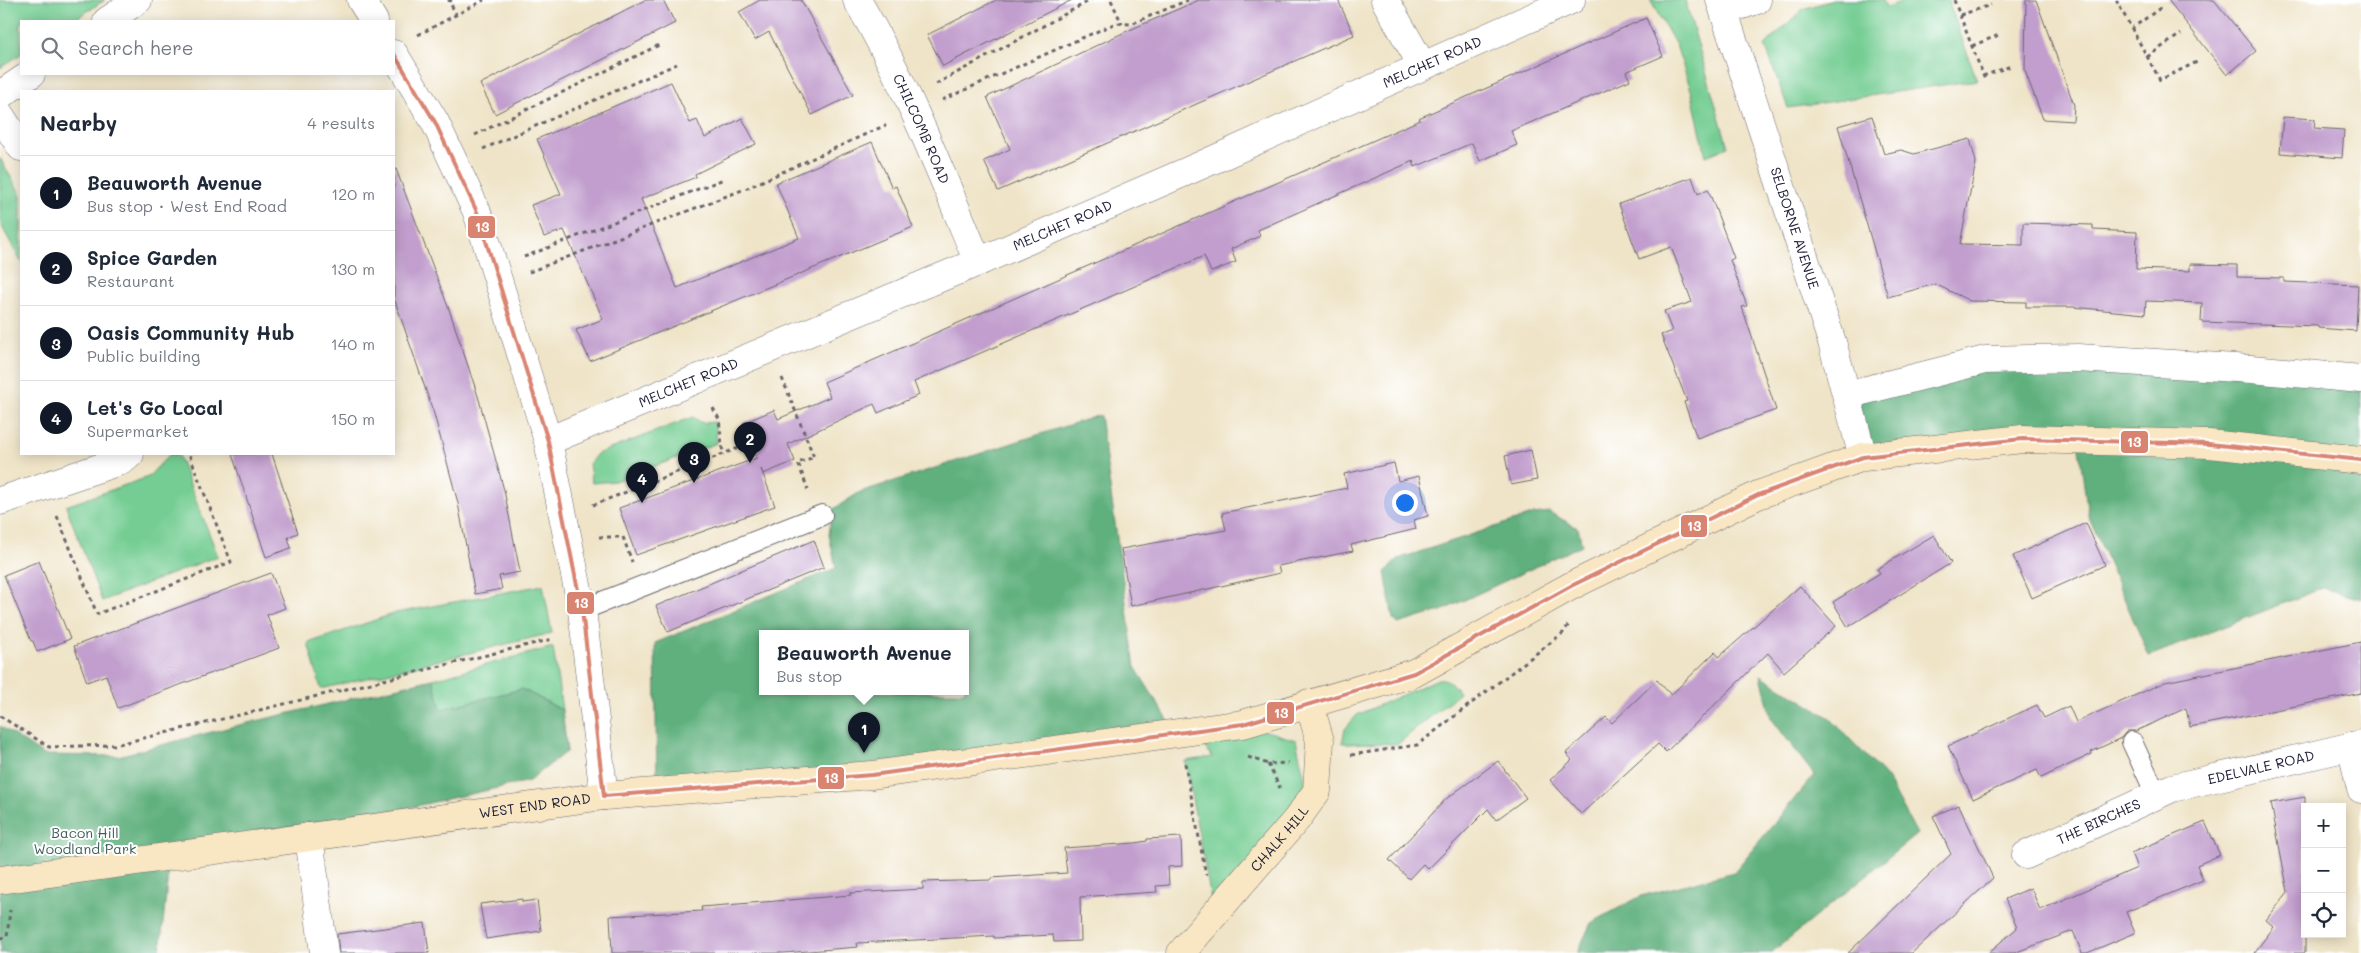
<!DOCTYPE html>
<meta charset="utf-8">
<style>
:root{--surface:#fff;--page:#f2f2f3;--text:#1f2937;--muted:#747a83;--line:#e0e1e3;--accent:#111827}
body{margin:0;font-family:Mali,sans-serif;background:var(--page);color:var(--text)}
.controls{position:absolute;right:15px;bottom:15px;display:grid;overflow:hidden;border-radius:0px;box-shadow:0 2px 12px #0003}
.controls button{width:45px;height:45px;display:grid;place-items:center;padding:0;border:0;border-bottom:1px solid var(--line);background:var(--surface);color:var(--text);font:25px sans-serif}
.you{position:absolute;left:1404px;top:502px;width:18px;height:18px;margin:-12px;border:4px solid #fff;border-radius:50%;background:#1a73e8;box-shadow:0 0 0 8px #1a73e833}
.badge{display:grid;place-items:center;width:32px;height:32px;border-radius:50%;background:var(--accent);color:#fff;font-size:16px;font-weight:700}
.pin{position:absolute;translate:-50% -41px;filter:drop-shadow(0 1px 2px #0008)}
.pin::after{content:'';position:absolute;top:26px;width:18px;height:15px;background:inherit;clip-path:polygon(0 0,100% 0,50% 100%)}
.popup{position:absolute;left:759px;top:630px;width:210px;height:65px;box-sizing:border-box;display:grid;place-content:center;border-radius:0px;background:var(--surface);filter:drop-shadow(0 1px 4px #0005);font-size:16px;white-space:nowrap;color:var(--muted)}
.popup b{font-size:19px;color:var(--text)}
.popup::after{content:'';position:absolute;left:50%;top:100%;margin-left:-10px;border:10px solid transparent;border-top-color:var(--surface)}
.list{margin:0;padding:0;list-style:none}
h2{display:flex;justify-content:space-between;align-items:center;height:65px;margin:0;padding:0 20px;font-size:21px}
h2 small{font-size:16px;font-weight:400;color:var(--muted)}
.list li{display:grid;grid-template-columns:32px 1fr auto;gap:15px;align-items:center;box-sizing:border-box;height:75px;padding:0 20px;border-top:1px solid var(--line)}
.list b{display:block;font-size:19px;white-space:nowrap}
.list p{margin:0;font-size:16px;white-space:nowrap;color:var(--muted)}
.list em{font-size:16px;font-style:normal;color:var(--muted)}
.icon{flex:none;width:28px;height:28px;fill:none;stroke:currentColor;stroke-width:2;stroke-linecap:round;stroke-linejoin:round}
.map{position:relative;flex:none;width:2361px;height:953px;overflow:hidden}
.search{position:absolute;background:var(--surface);box-shadow:0 2px 12px #0003;left:20px;top:20px;width:375px;height:55px;display:flex;align-items:center;gap:12px;box-sizing:border-box;padding:0 18px;border-radius:0px;color:var(--muted);font-size:19px}
.panel{position:absolute;background:var(--surface);box-shadow:0 2px 12px #0003;left:20px;top:90px;width:375px;height:365px;border-radius:0px}
.map>svg:first-child{display:block}
.green{fill:#74cd93;stroke:#4b7867}
.forest{fill:#5fb07d;stroke:#40695c;fill-rule:evenodd}
.building{fill:#c19ecd}
.lines{fill:none;stroke-linecap:round;stroke-linejoin:round}
.lane-casing{stroke:#6a666c;stroke-width:22}
.street-casing{stroke:#6a666c;stroke-width:29}
.secondary-casing{stroke:#6a666c;stroke-width:29}
.path{stroke:#6a666c;stroke-width:3;stroke-dasharray:4 4;stroke-linecap:butt}
.lane{stroke:#fff;stroke-width:20}
.street{stroke:#fff;stroke-width:28}
.secondary{stroke:#f9e7c3;stroke-width:28}
.bus-1-casing{stroke:#fff;stroke-width:8}
.bus-1{stroke:#d98471;stroke-width:4}
.labels{text-anchor:middle;stroke-width:4;stroke-linejoin:round;paint-order:stroke}
.street-label{font-size:14px;fill:#22223b;stroke:#fff}
.park-label{font-size:14px;fill:#3f5e5a;stroke:#fff}
.line-badge{stroke:#fff;stroke-width:2}
.badge-label{font-size:14px;text-anchor:middle;font-weight:bold;fill:#fff}
</style>
<div class="map">
<svg width="2361" height="953" viewBox="0 0 2361 953">
<rect width="100%" height="100%" fill="#fff"/>
<filter id="ink" filterUnits="userSpaceOnUse"><feTurbulence type="fractalNoise" baseFrequency=".02" numOctaves="2"/><feDisplacementMap in="SourceGraphic" scale="10" xChannelSelector="R" yChannelSelector="G"/><feConvolveMatrix kernelMatrix="1 2 1 2 8 2 1 2 1" color-interpolation-filters="sRGB"/></filter>
<filter id="wash" filterUnits="userSpaceOnUse"><feTurbulence type="fractalNoise" baseFrequency=".0096" numOctaves="4" result="noise"/><feDisplacementMap in="SourceGraphic" scale="20" xChannelSelector="R" yChannelSelector="G"/><feGaussianBlur stdDeviation="1.12" result="paint"/><feColorMatrix in="noise" values="0 0 0 0 0 0 0 0 0 0 0 0 0 0 0 0 0 1.4 0 .05"/><feComposite in="paint" operator="in"/></filter>
<g filter="url(#wash)">
<rect width="100%" height="100%" fill="#efe4c8"/>
<g class="green">
<polygon points="0,0 105,0 72,21 21,21 21,54 0,68"/>
<polygon points="1650,0 1685,0 1728,147 1706,156 1691,90 1676,45"/>
<polygon points="1833,0 1883,0 1886,7 1907,0 1948,0 1977,80 1788,108 1765,45 1803,9"/>
<polygon points="0,158 21,195 21,262 0,223"/>
<polygon points="693,417 702,423 715,422 717,443 615,481 592,483 589,464 597,454"/>
<polygon points="170,454 178,454 218,556 102,601 66,506 148,477"/>
<polygon points="543,585 552,633 321,689 308,643 396,613"/>
<polygon points="553,647 562,710 522,689 441,710 433,679"/>
<path d="M1438,679c11,-1 15,5 21,14l-61,51 -56,-1 3,-14 12,-14z"/>
<polygon points="1243,724 1296,740 1306,784 1297,819 1211,899 1185,761 1213,757 1190,731"/>
</g>
<g class="forest">
<polygon points="1985,360 2361,379 2361,599 2323,588 2149,656 2088,515 2078,441 1863,457 1847,395"/>
<path d="M1100,415l35,252 41,66 -519,58 -2,-148 181,-75 -7,-33 3,-25 28,-18zM763,634h202v58h-202z"/>
<polygon points="1549,512 1578,528 1582,545 1441,611 1398,624 1393,619 1385,572 1398,559 1534,514"/>
<polygon points="1761,675 1830,718 1887,778 1917,834 1771,953 1577,953 1591,923 1641,896 1734,872 1814,775 1771,718"/>
<polygon points="433,679 441,709 522,689 562,710 567,751 529,781 330,825 171,844 160,953 0,953 0,726 44,755 118,756 231,727"/>
</g>
<g id="blocks">
<g class="building">
<polygon points="645,0 663,0 675,23 495,114 480,84"/>
<polygon points="760,0 801,0 853,95 812,115 769,32 755,40 739,12"/>
<polygon points="996,0 1072,0 943,66 927,35"/>
<polygon points="1199,0 1338,0 1354,35 998,191 984,161 1010,149 987,97 1125,32"/>
<polygon points="2026,0 2036,0 2074,105 2073,121 2043,119 2025,71"/>
<polygon points="2168,0 2214,0 2256,51 2227,75"/>
<polygon points="1646,18 1663,56 1626,72 1630,80 1511,131 1517,145 1480,161 1472,143 1415,167 1413,161 1258,230 1260,236 1231,249 1236,262 1211,272 1204,256 914,382 919,395 878,413 874,404 788,444 795,461 763,474 761,469 775,506 636,555 619,508 757,458 743,423 774,410 778,419 830,397 824,382 1420,120 1419,118 1455,102"/>
<polygon points="671,82 690,123 697,120 705,138 742,118 756,144 695,174 696,177 641,199 677,288 799,238 776,183 872,142 892,188 896,186 913,227 590,361 576,330 603,319 564,230 544,237 531,205 561,194 537,139"/>
<polygon points="1872,116 1884,154 1901,150 1914,154 1970,139 1976,162 1960,244 2023,245 2023,223 2093,225 2093,230 2137,232 2136,269 2190,271 2190,264 2237,265 2237,277 2284,278 2284,282 2358,285 2356,331 2318,328 2318,326 2201,322 2202,303 2146,301 2145,314 2073,307 2026,307 2026,302 1970,301 1935,284 1888,297 1838,126"/>
<polygon points="2283,117 2315,119 2314,128 2344,130 2342,158 2280,153"/>
<polygon points="394,169 396,169 450,312 478,396 504,490 520,572 499,576 502,589 475,594 458,503 434,414 394,298"/>
<polygon points="1692,177 1698,194 1708,189 1734,258 1730,260 1747,306 1742,307 1776,410 1697,438 1684,402 1687,401 1661,335 1672,331 1664,311 1692,302 1671,247 1639,259 1619,204"/>
<polygon points="1531,450 1537,480 1511,485 1505,456"/>
<polygon points="232,454 272,454 298,533 288,537 291,548 266,557"/>
<polygon points="1394,463 1398,481 1419,476 1428,516 1414,520 1416,529 1351,545 1353,551 1278,566 1280,573 1131,606 1121,549 1226,530 1222,513 1347,488 1344,474"/>
<polygon points="2086,523 2105,565 2032,598 2013,556"/>
<polygon points="1934,535 1951,563 1848,627 1833,602 1880,573 1877,569"/>
<polygon points="814,540 824,567 668,632 656,606"/>
<polygon points="39,561 70,639 37,652 33,641 31,641 4,575"/>
<polygon points="271,573 285,608 267,615 279,648 118,708 106,675 87,682 74,646"/>
<polygon points="1800,586 1836,626 1784,672 1768,653 1666,752 1658,744 1581,814 1550,780 1572,760 1566,753 1606,717 1612,723 1657,680 1671,695 1715,652 1719,657"/>
<polygon points="2361,642 2361,693 2190,727 2186,708 2136,731 2127,731 2121,738 2091,752 2092,754 2041,778 2037,770 1973,799 1948,746 2037,705 2044,718 2069,706 2076,722 2165,682"/>
<polygon points="1498,761 1526,798 1496,820 1488,809 1428,869 1423,864 1409,879 1389,860 1446,799"/>
<polygon points="2305,797 2305,953 2254,953 2274,927 2266,920 2288,892 2271,803"/>
<polygon points="1959,805 1993,878 1912,953 1848,953 1951,854 1933,816"/>
<polygon points="2205,822 2220,855 2197,865 2203,880 2126,912 2135,933 2087,953 2082,953 2073,931 2014,953 1988,953 2017,928 2005,899 2031,888 2040,910 2137,868 2131,853"/>
<polygon points="1181,837 1182,866 1168,867 1169,885 1156,886 1157,892 1080,897 1081,941 1054,942 1053,935 994,938 994,936 857,943 858,947 784,953 612,953 610,916 702,911 701,907 851,895 850,893 923,889 923,882 991,880 991,878 1067,873 1064,848 1135,843 1147,841 1147,839"/>
<polygon points="522,899 522,902 537,900 541,931 486,939 480,904"/>
<polygon points="425,923 429,953 339,953 337,934"/>
</g>
</g>
</g>
<g filter="url(#ink)">
<use href="#blocks" fill-opacity="0" stroke="#6a666c" stroke-width="1"/>
<g class="lines">
<g class="lane-casing">
<g id="lane">
<polyline points="582,610 822,515"/>
<polyline points="2132,742 2156,794"/>
</g>
</g>
<g class="street-casing">
<g id="street">
<polyline points="361,0 374,21"/>
<path id="s1" d="M857,0c49,83 84,173 121,262"/>
<polyline points="1385,0 1422,65"/>
<path id="s2" d="M1720,0l112,342 31,115"/>
<polyline points="1724,11 1757,0"/>
<polyline points="107,21 138,0"/>
<polyline points="394,54 435,122 477,212 548,441 582,610 604,796"/>
<polyline points="0,95 31,74"/>
<polyline points="0,115 21,147"/>
<polyline points="1847,395 1985,360 2078,358 2251,369 2361,379"/>
<path id="s3" d="M548,441l430,-179 235,-102 358,-160"/>
<polyline points="0,501 123,460 130,454"/>
<polyline points="2351,746 2361,789"/>
<polyline points="309,837 324,953"/>
<path id="s4" d="M2026,855l146,-67 189,-44"/>
</g>
</g>
<g class="secondary-casing">
<g id="secondary">
<path id="s5" d="M0,880l604,-84 268,-21 371,-51 171,-51 157,-87 187,-91 105,-38 159,-18 187,5 152,16"/>
<path id="s6" d="M1181,953l116,-134 20,-28 3,-50 -11,-38"/>
</g>
</g>
<g class="path">
<polyline points="452,0 449,1 456,14"/>
<polyline points="1111,0 1122,24"/>
<polyline points="1954,0 1985,80"/>
<polyline points="2116,0 2160,80 2197,62"/>
<polyline points="1960,15 1991,5"/>
<polyline points="2131,29 2163,6"/>
<polyline points="418,35 484,0"/>
<polyline points="1972,46 1999,35"/>
<polyline points="2147,57 2181,34"/>
<polyline points="1983,76 2011,66"/>
<polyline points="936,84 1091,0"/>
<polyline points="942,100 1116,23 1131,24 1188,0"/>
<polyline points="475,135 661,44"/>
<polyline points="483,149 677,64"/>
<polyline points="524,257 724,179"/>
<polyline points="529,272 745,189 886,125"/>
<polyline points="782,378 814,457 798,463 808,490"/>
<polyline points="713,408 719,419 723,454"/>
<polyline points="593,505 741,447 736,432"/>
<polyline points="57,516 97,614 231,562 189,454"/>
<polyline points="599,537 623,537 632,562"/>
<polyline points="0,716 49,747 115,745 553,639"/>
<polyline points="1351,755 1417,745 1563,633 1569,624"/>
<polyline points="1248,757 1268,764 1288,763"/>
<polyline points="1185,763 1206,875"/>
<polyline points="1268,764 1280,788"/>
<polyline points="0,938 7,937 10,910"/>
</g>
<use href="#lane" class="lane"/>
<use href="#street" class="street"/>
<use href="#secondary" class="secondary"/>
<g class="bus-1-casing">
<g id="bus-1">
<polyline points="394,54 435,122 477,212 548,441 582,610 604,796"/>
<polyline points="604,796 872,775 1243,724 1414,673 1571,586 1758,495 1863,457 2022,439 2209,444 2361,460"/>
</g>
</g>
<use href="#bus-1" class="bus-1"/>
</g>
</g>
<g class="labels">
<g class="street-label">
<text dy="5" stroke="none"><textPath href="#s3" startOffset="962">MELCHET ROAD</textPath></text>
<text dy="5" stroke="none"><textPath href="#s1" startOffset="144">CHILCOMB ROAD</textPath></text>
<text dy="5" stroke="none"><textPath href="#s3" startOffset="558">MELCHET ROAD</textPath></text>
<text dy="5" stroke="none"><textPath href="#s2" startOffset="240">SELBORNE AVENUE</textPath></text>
<text dy="5" stroke="none"><textPath href="#s3" startOffset="152">MELCHET ROAD</textPath></text>
<text dy="5" stroke="none"><textPath href="#s4" startOffset="252">EDELVALE ROAD</textPath></text>
<text dy="5" stroke="none"><textPath href="#s5" startOffset="540">WEST END ROAD</textPath></text>
<text dy="5" stroke="none"><textPath href="#s4" startOffset="80">THE BIRCHES</textPath></text>
<text dy="5" stroke="none"><textPath href="#s6" startOffset="151">CHALK HILL</textPath></text>
</g>
<g class="park-label">
<text x="85" y="838">Bacon Hill<tspan x="85" dy="16">Woodland Park</tspan></text>
</g>
</g>
<g class="line-badge">
<rect x="467" y="215" width="29" height="24" rx="5" fill="#d98471"/>
<rect x="2120" y="430" width="29" height="24" rx="5" fill="#d98471"/>
<rect x="1680" y="514" width="28" height="24" rx="5" fill="#d98471"/>
<rect x="566" y="591" width="29" height="24" rx="5" fill="#d98471"/>
<rect x="1266" y="701" width="29" height="24" rx="5" fill="#d98471"/>
<rect x="817" y="766" width="28" height="24" rx="5" fill="#d98471"/>
</g>
<g class="badge-label">
<text x="482" y="232">13</text>
<text x="2134" y="447">13</text>
<text x="1694" y="531">13</text>
<text x="581" y="608">13</text>
<text x="1281" y="718">13</text>
<text x="831" y="783">13</text>
</g>
</svg>
<div class="controls">
<button>+</button>
<button>−</button>
<button><svg class="icon" aria-label="locate" viewBox="0 0 24 24"><circle cx="12" cy="12" r="6"/><path d="M12 2v4M12 18v4M2 12h4M18 12h4"/></svg></button>
</div>
<div class="you"></div>
<div class="pin badge" style="left:864px;top:753px">1</div>
<div class="popup"><b>Beauworth Avenue</b>Bus stop</div>
<div class="pin badge" style="left:750px;top:463px">2</div>
<div class="pin badge" style="left:694px;top:483px">3</div>
<div class="pin badge" style="left:642px;top:503px">4</div>
<div class="search"><svg class="icon" aria-label="search" viewBox="0 0 24 24"><circle cx="10" cy="10" r="6"/><path d="M15 15l6 6"/></svg>Search here</div>
<section class="panel">
<h2>Nearby<small>4 results</small></h2>
<ul class="list">
<li><span class="badge">1</span><div><b>Beauworth Avenue</b><p>Bus stop · West End Road</p></div><em>120 m</em></li>
<li><span class="badge">2</span><div><b>Spice Garden</b><p>Restaurant</p></div><em>130 m</em></li>
<li><span class="badge">3</span><div><b>Oasis Community Hub</b><p>Public building</p></div><em>140 m</em></li>
<li><span class="badge">4</span><div><b>Let's Go Local</b><p>Supermarket</p></div><em>150 m</em></li>
</ul>
</section>
</div>
